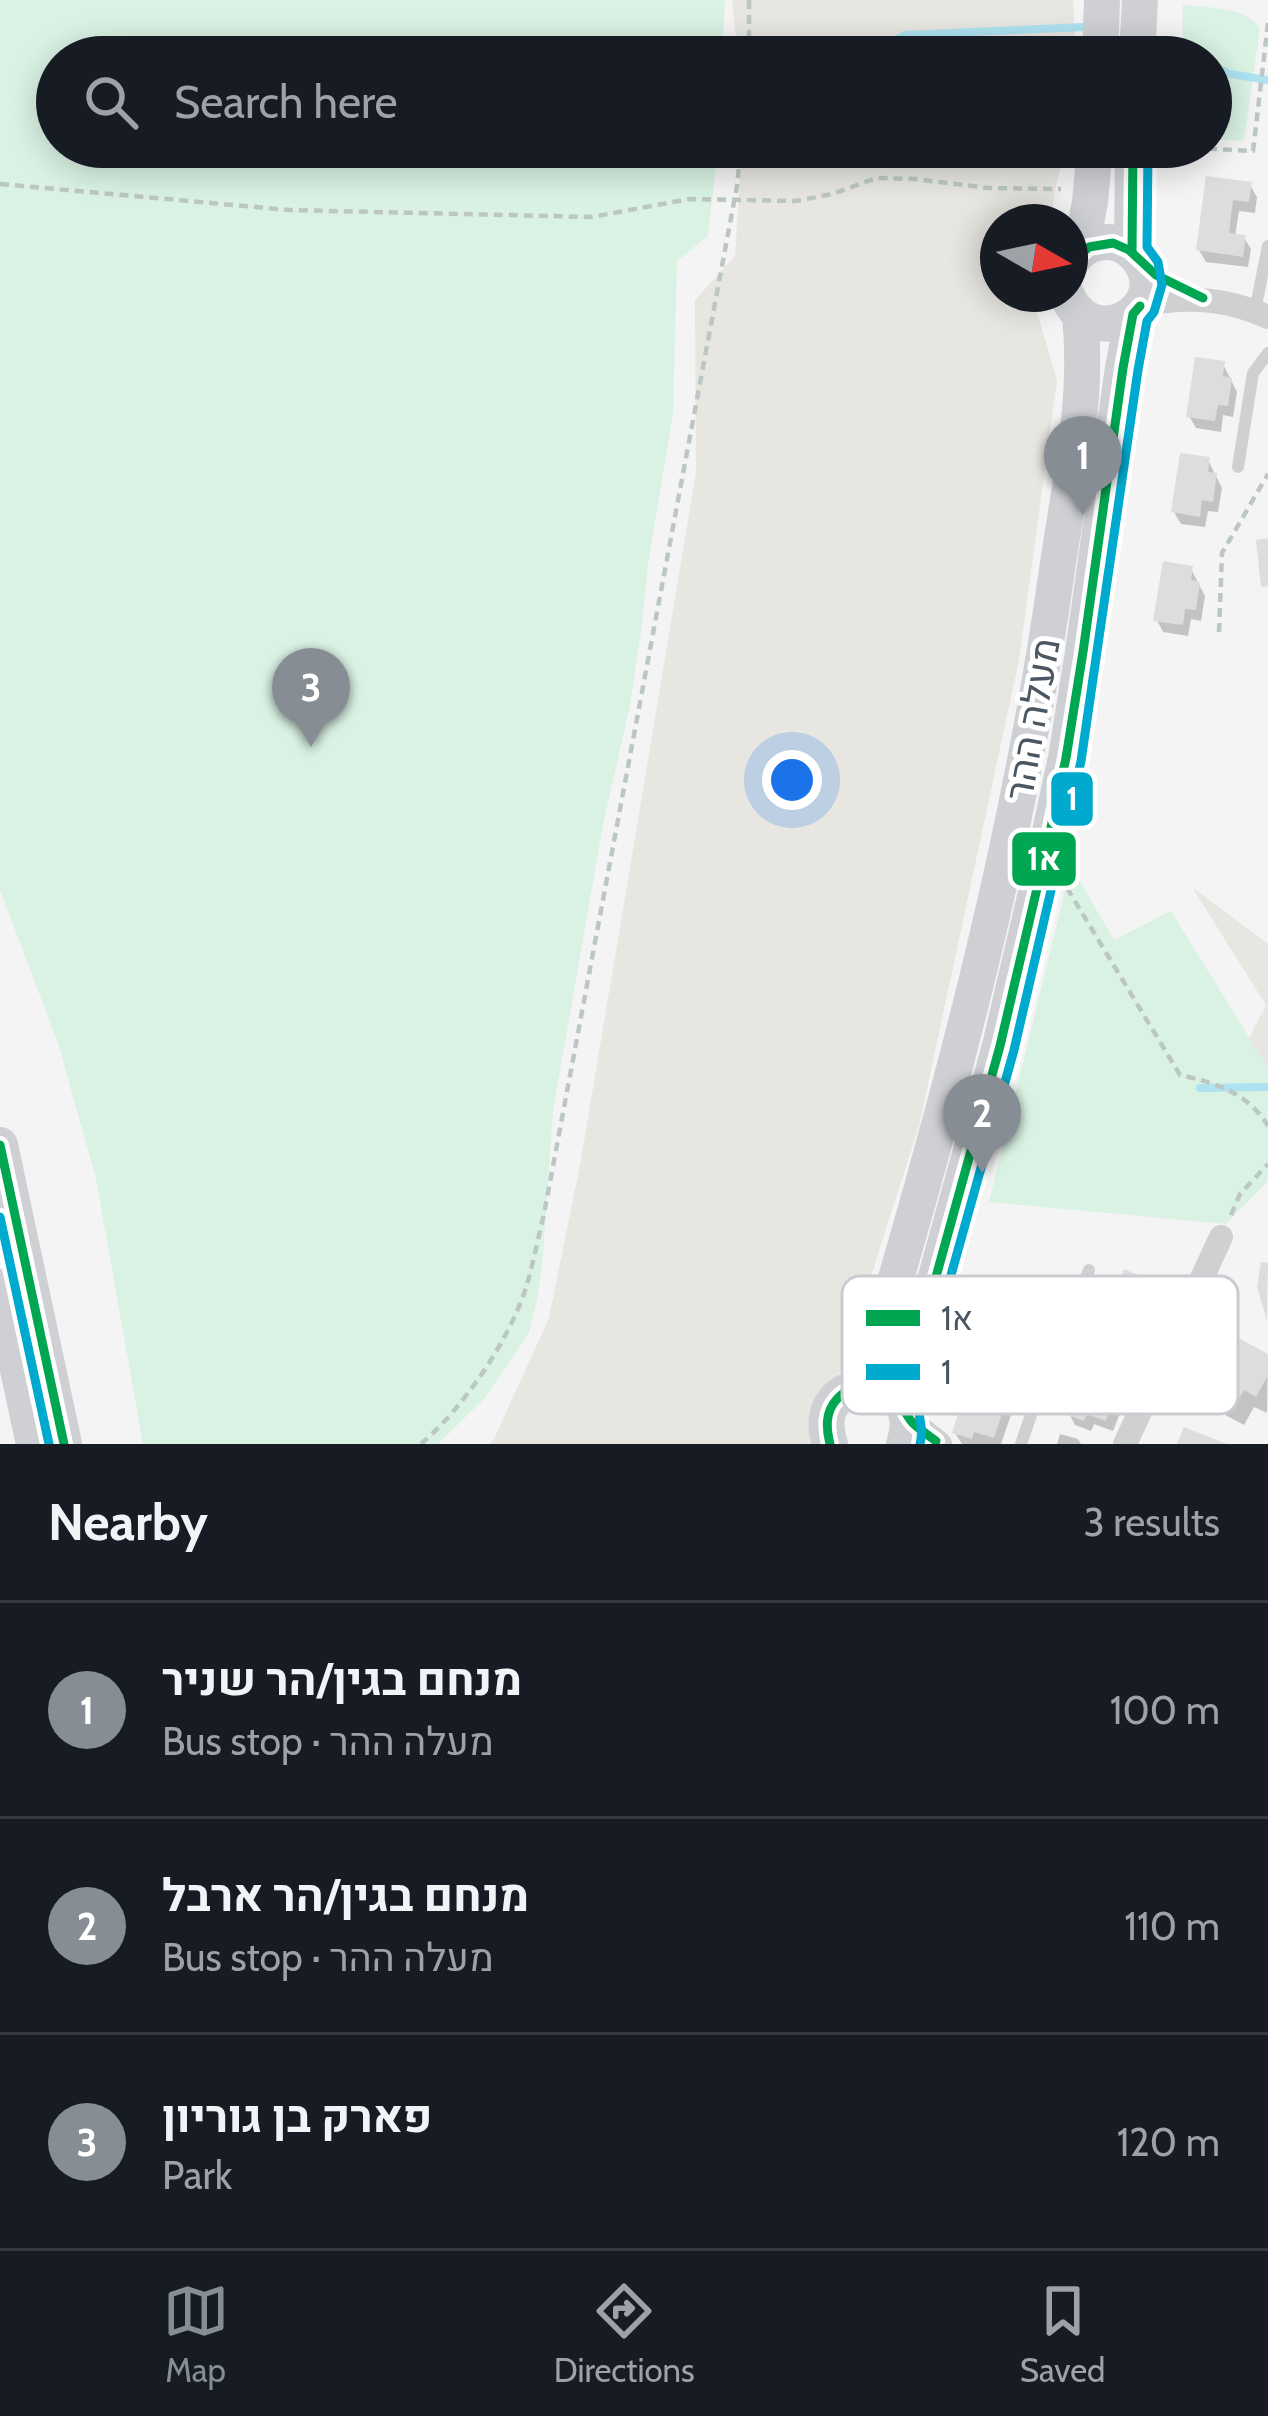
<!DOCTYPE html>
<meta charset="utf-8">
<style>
:root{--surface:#171b24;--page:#20242c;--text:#f1f3f6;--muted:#9ea1a6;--line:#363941;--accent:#868d94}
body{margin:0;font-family:Cabin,Heebo,sans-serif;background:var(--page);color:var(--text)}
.compass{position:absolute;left:980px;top:204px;width:108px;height:108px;border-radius:50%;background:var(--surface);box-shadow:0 6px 30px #0003;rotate:99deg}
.you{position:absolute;left:792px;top:780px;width:42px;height:42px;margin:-30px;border:9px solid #fff;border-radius:50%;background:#1a73e8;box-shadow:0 0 0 18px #1a73e833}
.badge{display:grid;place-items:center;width:78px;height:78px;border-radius:50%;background:var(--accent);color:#fff;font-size:39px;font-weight:700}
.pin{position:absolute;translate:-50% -99px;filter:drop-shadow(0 3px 6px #0008)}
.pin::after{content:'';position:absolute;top:63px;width:42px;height:36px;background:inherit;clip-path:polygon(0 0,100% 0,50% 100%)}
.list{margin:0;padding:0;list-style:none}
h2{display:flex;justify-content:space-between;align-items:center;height:156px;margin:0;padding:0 48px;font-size:51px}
h2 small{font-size:39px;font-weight:400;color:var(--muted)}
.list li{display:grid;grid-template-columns:78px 1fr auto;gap:36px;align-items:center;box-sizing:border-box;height:216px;padding:0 48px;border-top:3px solid var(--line)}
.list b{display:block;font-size:45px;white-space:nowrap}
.list p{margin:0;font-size:39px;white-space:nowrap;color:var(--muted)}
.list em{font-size:39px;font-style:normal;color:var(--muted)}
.icon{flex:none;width:66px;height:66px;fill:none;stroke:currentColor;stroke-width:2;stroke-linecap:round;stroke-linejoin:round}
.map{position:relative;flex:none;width:1268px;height:1444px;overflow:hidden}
.search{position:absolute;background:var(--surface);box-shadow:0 6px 30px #0003;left:36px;right:36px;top:36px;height:132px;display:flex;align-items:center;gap:30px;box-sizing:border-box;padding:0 42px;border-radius:66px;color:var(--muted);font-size:45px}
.sheet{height:804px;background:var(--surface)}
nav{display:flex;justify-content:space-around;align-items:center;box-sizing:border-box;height:168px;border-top:3px solid var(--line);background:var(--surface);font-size:33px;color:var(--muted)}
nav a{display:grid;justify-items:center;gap:6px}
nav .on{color:var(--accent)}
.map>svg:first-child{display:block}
.green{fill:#d9f2e3}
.sand{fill:#e7e6e1}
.shadow{fill:#0003}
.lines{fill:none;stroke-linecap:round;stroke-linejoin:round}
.stream{stroke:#aee2f0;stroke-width:8}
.building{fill:#ddddde}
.path{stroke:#bcc7c4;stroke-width:4.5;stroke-dasharray:9 6;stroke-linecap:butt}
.lane{stroke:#ced0d2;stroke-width:12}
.street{stroke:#ced0d2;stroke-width:24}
.secondary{stroke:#ced0d4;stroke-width:36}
.bus-1-casing{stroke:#fff;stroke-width:18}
.bus-2-casing{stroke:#fff;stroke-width:18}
.bus-1{stroke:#00a651;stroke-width:9}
.bus-2{stroke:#00a9ce;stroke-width:9}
.labels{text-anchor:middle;stroke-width:10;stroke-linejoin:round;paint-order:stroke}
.street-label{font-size:39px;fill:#4a5661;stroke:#fff}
.key{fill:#fff;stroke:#c9ccd0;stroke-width:3}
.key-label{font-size:33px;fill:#4a5661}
.line-badge{stroke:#fff;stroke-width:4.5}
.badge-label{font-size:33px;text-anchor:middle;font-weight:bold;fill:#fff}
</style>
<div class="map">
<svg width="1268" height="1444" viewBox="0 0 1268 1444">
<rect width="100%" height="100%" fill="#f4f4f4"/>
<g class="green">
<polygon points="0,0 725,0 722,57 57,57 57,147 718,147 708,236 677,261 673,413 649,557 641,632 630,705 603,825 553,1111 542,1267 537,1299 529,1333 484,1399 438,1444 143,1444 96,1179 59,1046 0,890"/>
<path d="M1183,5c26,3 60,1 77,23l-16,113 -33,-2v-82h-29z"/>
<polygon points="1071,866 1114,940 1171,911 1268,1068 1268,1181 1226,1224 989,1202"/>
</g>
<g class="sand">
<polygon points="735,0 1073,0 1076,57 738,57 732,2"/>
<polygon points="742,147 1066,147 1056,185 1050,222 998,222 998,294 1036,294 1034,302 1057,380 1019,660 919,1126 817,1444 489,1444 494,1439 549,1318 581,1160 696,473 695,300 735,256"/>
<polygon points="1192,887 1268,944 1268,1068 1249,1038 1266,1005"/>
</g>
<g class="shadow">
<polygon points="1208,180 1250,185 1257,197 1255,213 1239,211 1235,236 1244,238 1251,249 1248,267 1206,262 1199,250"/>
<polygon points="1223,364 1237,392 1233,417 1223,415 1221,432 1196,428 1189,416"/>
<polygon points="1208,460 1222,488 1218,512 1208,511 1205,527 1181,524 1174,512"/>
<polygon points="1191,569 1205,596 1201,621 1191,619 1188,636 1163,632 1157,620"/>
<polygon points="1268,1357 1267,1413 1254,1407 1244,1425 1214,1409 1203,1390"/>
<polygon points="1109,1361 1130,1387 1113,1431 1094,1424 1091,1431 1075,1425 1069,1413"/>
<polygon points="993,1378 999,1389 1008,1391 1015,1403 1001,1444 962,1444 955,1433"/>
<polygon points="1060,1434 1078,1439 1081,1444 1057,1444"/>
</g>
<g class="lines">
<g class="stream">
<polyline points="1161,43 1192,57"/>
<polyline points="867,57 905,35 1084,27"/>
<polyline points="1211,65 1230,74 1268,80"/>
<polyline points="1200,1088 1268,1087"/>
</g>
</g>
<g class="building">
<polygon points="1206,176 1252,182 1249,202 1233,200 1229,233 1246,235 1243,257 1196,250"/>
<polygon points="1195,357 1225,361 1223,376 1232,378 1228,406 1218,405 1215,421 1186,417"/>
<polygon points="1180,453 1210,457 1208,472 1217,473 1213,502 1202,500 1200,517 1171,512"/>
<polygon points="1268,538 1268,586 1261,587 1256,540"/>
<polygon points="1163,561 1193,566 1191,580 1200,582 1196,610 1185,609 1183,625 1153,621"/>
<polygon points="1261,1262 1268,1263 1267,1321 1257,1287"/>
<polygon points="1124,1269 1145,1278 1142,1285 1159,1293 1139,1341 1120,1333 1117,1340 1098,1332"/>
<polygon points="1010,1276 1031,1282 1029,1290 1046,1296 1030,1346 1011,1339 1008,1347 989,1340"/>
<polygon points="1231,1334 1268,1354 1268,1375 1256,1397 1244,1390 1233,1409 1200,1390"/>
<polygon points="1090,1350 1111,1358 1108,1366 1125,1373 1106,1421 1087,1414 1084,1421 1065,1414"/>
<polygon points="973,1368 995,1375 992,1383 1010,1389 994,1438 974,1432 972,1439 952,1433"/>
<polygon points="1184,1427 1227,1444 1177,1444"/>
</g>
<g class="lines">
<g class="path">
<polyline points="749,0 749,57"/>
<polyline points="1178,147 1253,151 1268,23"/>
<polyline points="0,184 289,210 592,217 689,199 796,201 832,194 877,178 915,179 988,188 1061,189"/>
<polyline points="1219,632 1222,553 1268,474"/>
<path d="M1067,888l113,187c36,8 68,18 88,51"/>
<polyline points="1231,1215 1240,1194 1268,1164"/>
<path d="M421,1444c43,-37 87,-102 105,-156 7,-24 12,-50 18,-74l193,-1028 4,-39"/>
</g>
<g class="lane">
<polyline points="1255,311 1268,246"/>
<polyline points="1238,467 1253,373 1268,353"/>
<polyline points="1021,1444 1045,1375 1089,1270"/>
</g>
<g class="street">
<path d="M1140,306c44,-11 86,-8 128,11"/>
<polyline points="908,1418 940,1444"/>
<polyline points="1125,1444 1221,1237"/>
</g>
<g class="secondary">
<polyline points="1100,57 1102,0"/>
<polyline points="1137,57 1140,0"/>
<polyline points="1081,250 1090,202 1095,147"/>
<polyline points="1132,252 1133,147"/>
<path d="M1066,294c27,62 106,14 74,-33 -7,-11 -19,-18 -31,-19 -18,-1 -30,8 -39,22"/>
<polyline points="0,1145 64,1444"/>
<polyline points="0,1287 34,1444"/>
<path d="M853,1388l14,-20 10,-25c76,-256 143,-508 180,-773 12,-83 32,-170 23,-254"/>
<polyline points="901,1403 1000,1046 1046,850 1066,758 1083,652 1123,368 1133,314"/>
<path d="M830,1444c-26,-76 100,-77 74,0"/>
</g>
<g class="bus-1-casing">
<g id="bus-1">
<polyline points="1132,252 1133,147"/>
<polyline points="1070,264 1089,247 1113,243 1129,250 1156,275 1203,298"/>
<polyline points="0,1145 64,1444"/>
<polyline points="901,1403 1000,1046 1046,850 1066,758 1083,652 1123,368 1133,314 1140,306"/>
<path d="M830,1444c-4,-16 -5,-32 7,-45 17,-18 44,-17 60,0 7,8 9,17 16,24 7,7 15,12 23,18"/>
</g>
</g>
<g class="bus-2-casing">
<g id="bus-2">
<polyline points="0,1217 49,1444"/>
<path d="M920,1444c5,-20 -5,-33 -2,-51l96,-343 67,-289 57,-391 9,-49 7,-9 8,-27 -4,-23 -11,-15 1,-100"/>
</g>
</g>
<use href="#bus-1" class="bus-1"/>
<use href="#bus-2" class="bus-2"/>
</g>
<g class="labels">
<g class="street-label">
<text transform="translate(1032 719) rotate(-80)" y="14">מעלה ההר</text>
</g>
</g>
<rect x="842" y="1276" width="396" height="138" rx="18" class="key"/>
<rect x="866" y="1310" width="54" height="16" fill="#00a651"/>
<rect x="866" y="1364" width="54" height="16" fill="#00a9ce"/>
<g class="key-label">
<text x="941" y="1330">1א</text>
<text x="941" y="1384">1</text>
</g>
<g class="line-badge">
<rect x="1049" y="770" width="46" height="58" rx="12" fill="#00a9ce"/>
<rect x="1010" y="830" width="68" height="58" rx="12" fill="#00a651"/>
</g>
<g class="badge-label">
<text x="1072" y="810">1</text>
<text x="1044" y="870">1א</text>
</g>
</svg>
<svg class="compass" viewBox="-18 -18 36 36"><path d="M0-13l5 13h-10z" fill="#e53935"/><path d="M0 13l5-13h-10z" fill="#9ea1a6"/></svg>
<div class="you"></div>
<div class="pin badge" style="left:1083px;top:515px">1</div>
<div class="pin badge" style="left:982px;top:1173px">2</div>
<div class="pin badge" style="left:311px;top:747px">3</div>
<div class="search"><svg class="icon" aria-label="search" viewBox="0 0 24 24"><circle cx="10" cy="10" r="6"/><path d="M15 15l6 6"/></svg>Search here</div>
</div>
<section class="sheet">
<h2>Nearby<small>3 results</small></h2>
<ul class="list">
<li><span class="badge">1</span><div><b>מנחם בגין/הר שניר</b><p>Bus stop · מעלה ההר</p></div><em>100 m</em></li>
<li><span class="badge">2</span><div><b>מנחם בגין/הר ארבל</b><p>Bus stop · מעלה ההר</p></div><em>110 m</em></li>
<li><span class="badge">3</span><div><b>פארק בן גוריון</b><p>Park</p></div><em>120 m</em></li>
</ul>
</section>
<nav>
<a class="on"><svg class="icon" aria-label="map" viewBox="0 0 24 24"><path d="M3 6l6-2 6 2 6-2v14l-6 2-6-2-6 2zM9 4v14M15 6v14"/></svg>Map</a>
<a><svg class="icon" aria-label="directions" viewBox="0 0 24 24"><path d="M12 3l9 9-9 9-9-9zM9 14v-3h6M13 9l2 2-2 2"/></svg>Directions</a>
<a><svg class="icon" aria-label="saved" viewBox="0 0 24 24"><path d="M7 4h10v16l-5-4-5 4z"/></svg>Saved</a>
</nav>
